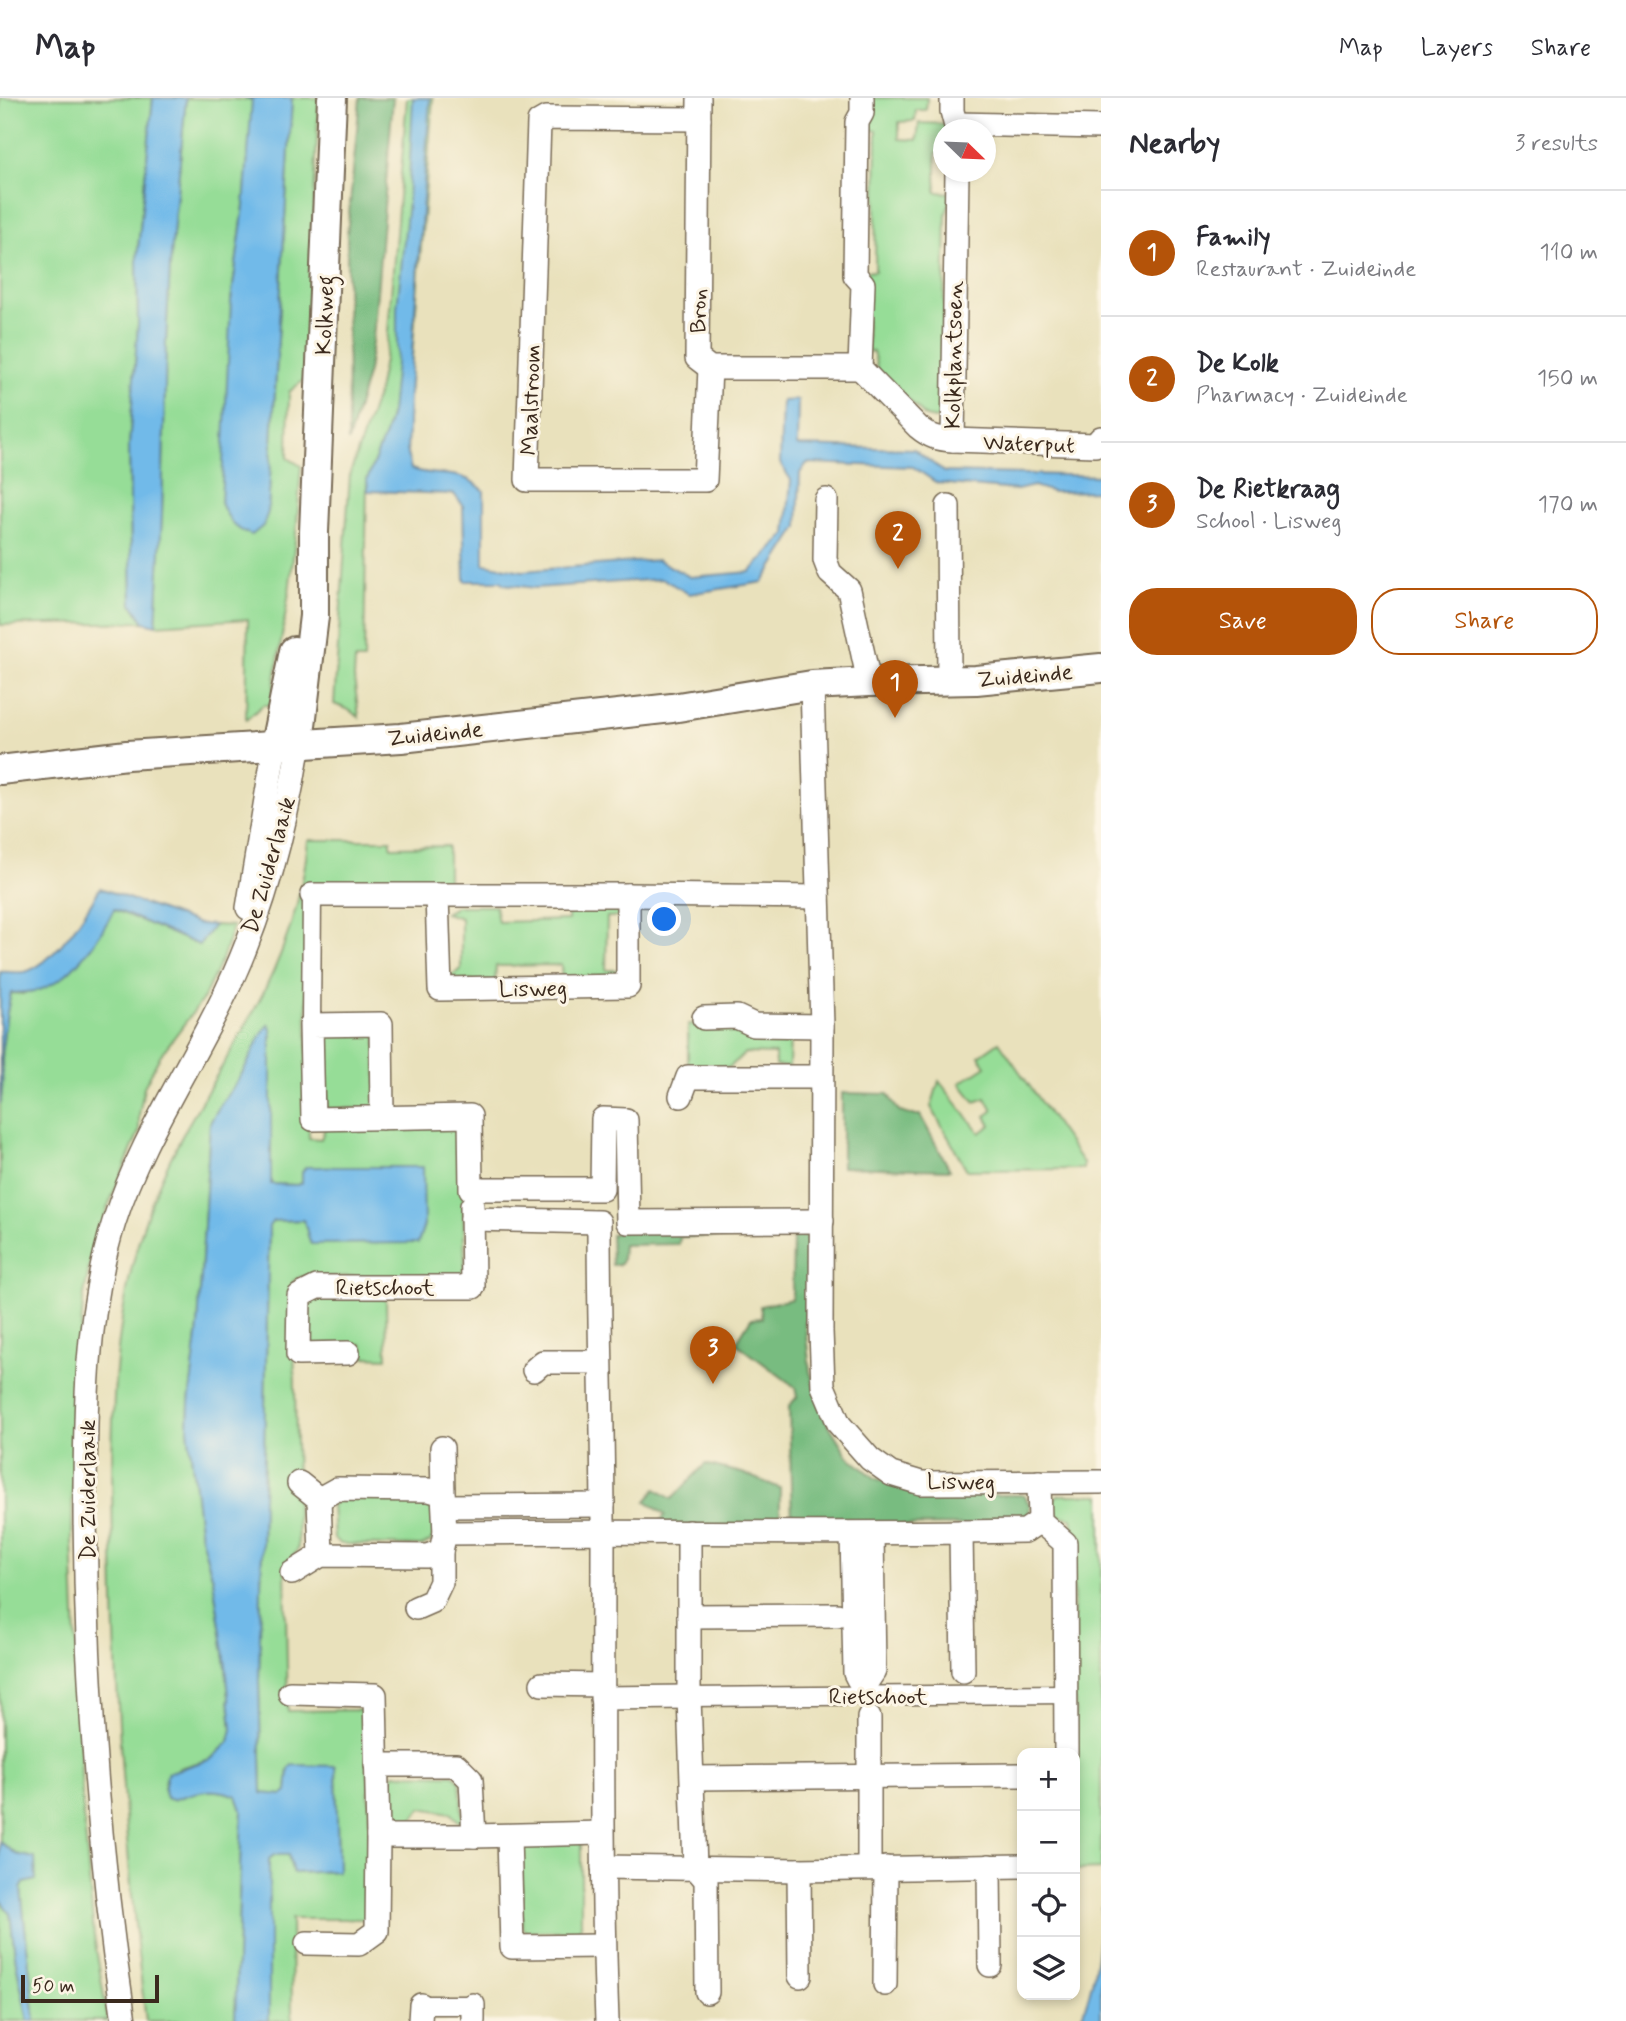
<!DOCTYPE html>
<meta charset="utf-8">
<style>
:root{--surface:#fff;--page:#f2f2f3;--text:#2b2b33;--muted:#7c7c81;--line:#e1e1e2;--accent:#b45309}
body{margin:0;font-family:Mynerve,sans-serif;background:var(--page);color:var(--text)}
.controls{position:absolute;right:21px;bottom:21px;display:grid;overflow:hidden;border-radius:14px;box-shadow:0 4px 10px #0003}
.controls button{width:63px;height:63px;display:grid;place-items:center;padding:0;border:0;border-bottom:2px solid var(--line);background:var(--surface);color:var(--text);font:35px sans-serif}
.compass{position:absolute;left:933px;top:21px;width:63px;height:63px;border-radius:50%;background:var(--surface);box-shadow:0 4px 10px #0003;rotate:113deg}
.scale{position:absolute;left:21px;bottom:18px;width:138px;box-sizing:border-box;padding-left:7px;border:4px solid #3b2a1e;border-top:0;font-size:19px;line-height:24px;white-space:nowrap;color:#3b2a1e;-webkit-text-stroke:5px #fcf5e5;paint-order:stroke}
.you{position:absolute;left:665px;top:822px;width:24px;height:24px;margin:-18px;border:5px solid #fff;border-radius:50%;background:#1a73e8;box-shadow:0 0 0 10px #1a73e833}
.badge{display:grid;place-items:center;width:46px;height:46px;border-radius:50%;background:var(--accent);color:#fff;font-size:23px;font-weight:700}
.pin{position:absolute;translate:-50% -58px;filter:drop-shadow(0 2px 4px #0008)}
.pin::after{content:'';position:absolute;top:37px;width:24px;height:21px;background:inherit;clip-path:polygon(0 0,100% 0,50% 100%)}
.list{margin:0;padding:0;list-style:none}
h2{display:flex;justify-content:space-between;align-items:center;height:91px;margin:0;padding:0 28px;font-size:30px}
h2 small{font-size:23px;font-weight:400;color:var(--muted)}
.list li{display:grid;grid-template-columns:46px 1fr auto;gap:21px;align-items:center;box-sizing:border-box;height:126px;padding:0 28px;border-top:2px solid var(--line)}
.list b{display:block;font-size:26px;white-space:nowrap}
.list p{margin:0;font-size:23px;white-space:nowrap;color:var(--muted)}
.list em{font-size:23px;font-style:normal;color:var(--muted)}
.actions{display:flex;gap:14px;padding:21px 28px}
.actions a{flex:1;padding:16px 0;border:2px solid var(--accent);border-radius:28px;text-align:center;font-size:24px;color:var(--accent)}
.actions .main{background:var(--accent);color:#fff}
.icon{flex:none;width:38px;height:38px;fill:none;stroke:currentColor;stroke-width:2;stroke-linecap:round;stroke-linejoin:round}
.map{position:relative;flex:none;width:1101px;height:1923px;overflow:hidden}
header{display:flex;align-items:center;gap:42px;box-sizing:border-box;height:98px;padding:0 35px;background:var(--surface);border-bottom:2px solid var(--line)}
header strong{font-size:33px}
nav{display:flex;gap:38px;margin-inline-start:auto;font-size:24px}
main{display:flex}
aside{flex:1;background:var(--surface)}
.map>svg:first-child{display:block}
.green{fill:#96dd97;stroke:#68845a;stroke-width:2}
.forest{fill:#78bc80;stroke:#5a734f;stroke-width:2}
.water{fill:#71bae9;stroke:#567284;stroke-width:2}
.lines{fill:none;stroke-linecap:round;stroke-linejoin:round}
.pedestrian-casing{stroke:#786a55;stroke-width:21}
.minor-casing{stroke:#786a55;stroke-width:26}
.tertiary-casing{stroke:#786a55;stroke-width:32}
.pedestrian{stroke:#fff;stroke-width:18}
.minor{stroke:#fff;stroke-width:23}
.tertiary{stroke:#fff;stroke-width:28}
.labels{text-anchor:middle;stroke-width:6;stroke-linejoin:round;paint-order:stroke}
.street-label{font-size:23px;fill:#3b2a1e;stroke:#fcf5e5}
</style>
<header>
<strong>Map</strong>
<nav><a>Map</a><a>Layers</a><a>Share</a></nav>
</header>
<main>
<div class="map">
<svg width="1101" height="1923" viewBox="0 0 1101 1923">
<rect width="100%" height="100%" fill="#fcf5e5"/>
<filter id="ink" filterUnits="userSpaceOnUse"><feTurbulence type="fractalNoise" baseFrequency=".0143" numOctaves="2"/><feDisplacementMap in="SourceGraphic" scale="14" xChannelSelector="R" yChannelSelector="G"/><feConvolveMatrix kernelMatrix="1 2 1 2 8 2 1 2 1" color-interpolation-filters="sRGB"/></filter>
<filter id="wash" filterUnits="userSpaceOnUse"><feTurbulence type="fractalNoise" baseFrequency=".00686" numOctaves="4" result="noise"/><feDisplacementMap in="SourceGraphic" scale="28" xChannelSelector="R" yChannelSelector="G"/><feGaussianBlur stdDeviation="1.57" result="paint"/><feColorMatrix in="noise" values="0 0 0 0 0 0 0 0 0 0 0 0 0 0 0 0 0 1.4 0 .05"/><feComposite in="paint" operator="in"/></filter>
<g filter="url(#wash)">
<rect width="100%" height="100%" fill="#e9e1bc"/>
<g class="green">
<polygon points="0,0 153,0 137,161 138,226 129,348 132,506 144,524 0,527"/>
<polygon points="186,0 253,2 244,108 231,203 268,414 292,0 319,0 305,281 289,294 288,360 301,368 297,426 289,494 271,607 263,607 246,622 248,521 156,527 162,417 166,244 170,168"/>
<polygon points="407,0 433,0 409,297 391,314 386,334 367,382 364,562 355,562 354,580 359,619 347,611 334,606 350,376 378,294 387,246"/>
<polygon points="871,0 927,0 926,12 916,12 915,23 899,24 899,41 917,42 919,25 948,26 949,31 944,32 943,54 936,55 936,94 952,95 946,117 942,301 948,307 944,321 941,317 935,321 926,319 877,271 873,253 868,254 863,174 875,173 877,33 864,30 872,24"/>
<path d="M308,742h83v7l57,-1v39l-138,2 -3,131 2,120 12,1 5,-14 135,2 4,140 -5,8 -160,2 -7,4 5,268 -13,19 3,143 79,-1 5,209h-81l1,102h-23v-162l5,-4 14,-1 5,19 45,-2 -2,-105 -47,3 -2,23 -4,3 -21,-1 -3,-113 10,-455 4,-5 31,-1 7,24 -9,-72v11l-5,2 -26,-1v-155l-2,-4c-13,15 -17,34 -28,50 -10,16 -22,30 -31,48l-12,204 -9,76 -1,26 13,108 12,42 13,87 6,63 -3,13 -18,17 -32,9 -14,12 -1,12 2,6 6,2c25,-8 39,-14 65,-4l5,14 -7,211h-89c-20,-157 -31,-314 -33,-472 -2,-117 -4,-227 36,-340 25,-70 68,-130 103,-195 30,-53 51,-114 56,-174z"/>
<polygon points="457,808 495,808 498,824 568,822 568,808 610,808 618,811 620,819 607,819 606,872 619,872 614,881 562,884 561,867 496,868 495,883 454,883 450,878 461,871 461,820 445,815"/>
<path d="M113,811l86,36 15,-20 19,1 -10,31 -20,42 -43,57 -16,31 -5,29v16l-31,74 -17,51 -8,44 -10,146 -1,91 10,260 12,138 14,85h-73l-14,-132 14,-30 -19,-5 -16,-12v-738c4,-16 2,-28 2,-44 0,-23 4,-45 9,-67l12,1 67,-47z"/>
<polygon points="688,926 731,927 735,935 790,938 789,969 775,968 775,956 745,955 730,969 688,969"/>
<polygon points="329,933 376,933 377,1010 327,1011 324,941"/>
<polygon points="999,944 1083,1065 1083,1071 967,1072 931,1009 939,983 980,1035 991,1027 986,1018 993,1013 986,1000 975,1004 960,985 986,968 979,958"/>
<polygon points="313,1200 386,1201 387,1260 364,1259 362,1246 312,1247 309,1206"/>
<polygon points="341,1396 436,1404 435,1432 431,1443 421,1448 341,1446 334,1441 332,1407"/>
<polygon points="1058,1397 1101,1397 1101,1771 1077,1772 1073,1428 1072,1420 1059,1418 1052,1409 1054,1401"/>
<polygon points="394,1676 453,1677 460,1683 463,1728 451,1715 421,1710 411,1724 389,1725 387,1688"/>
<polygon points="581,1742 581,1828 578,1833 525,1833 522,1828 521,1745"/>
<polygon points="0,1802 10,1815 16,1864 28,1923 0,1923"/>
</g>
<g class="forest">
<polygon points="360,0 393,0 374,231 368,273 348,344 347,137"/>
<path d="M842,995l46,1c9,17 12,22 32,21l30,55 -108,-3z"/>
<polygon points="770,1130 769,1139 680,1139 679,1146 623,1147 622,1163 619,1167 612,1167 611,1137 624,1131"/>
<polygon points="793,1138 804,1138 808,1142 809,1179 805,1227 810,1273 824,1319 848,1358 875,1380 918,1397 1024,1397 1030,1407 1028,1427 792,1428 789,1308 797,1299 795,1289 736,1245 751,1221 762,1220 760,1208 792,1201"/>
<polygon points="705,1366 742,1375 780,1390 780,1428 657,1428 665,1417 646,1403 656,1391 672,1401"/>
</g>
<g class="water">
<polygon points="153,0 186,0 170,168 166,244 162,417 156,527 144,524 132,506 129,348 138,226 137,161"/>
<path d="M245,0h47l-24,414 -5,14 -11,9c-19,-6 -23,-15 -31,-32l10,-202 13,-95 8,-106z"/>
<path d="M413,0h17l-21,297 -2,59 4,15c29,10 49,-2 73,22v73l39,7 135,-11 32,17 60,-5 36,-38 5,-54 -11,-17 2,-62 16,-1 -1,46 117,3 30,23 157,4v15l-48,1 -19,-6 -17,4 -80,-7 -24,-16 -106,-4 -7,10 -2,54 -35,55 -74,12 -26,-15 -128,9 -31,-4 -3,-3h-36l-2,-75 -9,-12 -86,-3 -1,-11 19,-48 5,-20 6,-60v-44l11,-106z"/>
<path d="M100,790l99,36 15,1 -15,20 -85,-36c-13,28 -44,72 -75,81 -10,3 -19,2 -28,3 -5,22 -9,44 -9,67 0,16 2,28 -2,44v-132c8,-1 20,2 28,-1 29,-11 57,-57 72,-83z"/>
<path d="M269,926l2,5v155l26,1 5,-2v-11l4,-5h117l1,58 -6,18 -107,1c-4,-8 -4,-17 -8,-24l-30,1 -4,5 -10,455 3,112 21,2 4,-3 2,-23 3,-4 44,1 2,105 -45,2 -5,-18h-14l-5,4v162h-34l7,-211 -5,-14c-26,-10 -40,-4 -65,4l-6,-2 -2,-6 3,-19 44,-14 18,-17 3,-13 -6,-63 -13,-87 -12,-42 -13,-108 1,-26 9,-76 12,-204c9,-18 21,-32 31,-48 11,-17 15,-36 28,-51z"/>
<polygon points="0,1744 16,1756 35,1760 36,1782 24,1785 21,1791 35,1923 28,1923 16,1864 10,1815 0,1802"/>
<path d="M1101,1808v115h-21c15,-37 20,-75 21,-115z"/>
</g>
</g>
<g filter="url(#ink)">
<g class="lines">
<g class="pedestrian-casing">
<g id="pedestrian">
<polyline points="311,927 312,797"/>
<polyline points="689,1599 1067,1596"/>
<polyline points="421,1907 473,1907"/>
</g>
</g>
<g class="minor-casing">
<g id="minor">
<polyline points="699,0 697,260 710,270 860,270"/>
<path d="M862,0v15l-5,9 -2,153 8,9 -3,84 58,59c12,10 20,12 35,13l4,-268"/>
<polyline points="952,0 952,13 957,32"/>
<polyline points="699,21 546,20 539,24 527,382 705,382 710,270"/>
<polyline points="957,26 1101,29"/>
<polyline points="953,342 1095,347 1101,340"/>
<polyline points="826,402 825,462 830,475 849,492 869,584"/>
<polyline points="948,408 949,583"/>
<polyline points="812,587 822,928 821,1233 823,1288 839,1326 870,1361 891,1376 921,1385 1101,1384"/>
<polyline points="312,797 628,797 818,799"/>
<polyline points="437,797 440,891 628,888 628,797"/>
<polyline points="248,810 275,647"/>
<polyline points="704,920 737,919 754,927 822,928"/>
<polyline points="681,998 688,979 820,979"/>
<polyline points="382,1020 381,926 311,927 313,1021 470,1018 471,1091 602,1091 603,1021 626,1022 628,1124 822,1123"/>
<path d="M472,1121l127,3c0,102 4,205 4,307 0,164 -2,328 4,492"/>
<polyline points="348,1255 298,1256 299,1198 317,1189 473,1189 472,1108"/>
<polyline points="534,1272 543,1264 599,1264"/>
<polyline points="442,1350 443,1396"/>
<polyline points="1039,1384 1040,1423 1065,1445 1066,1655"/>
<polyline points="299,1385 319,1401 321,1457"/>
<polyline points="445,1408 603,1407"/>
<polyline points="689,1434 689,1599 695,1769 706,1782 707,1894"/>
<polyline points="961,1434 1025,1433 1040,1423"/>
<path d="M445,1435c172,-2 344,1 516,-1l2,139"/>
<polyline points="852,1436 855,1575 858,1581 868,1582 874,1573 872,1436"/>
<polyline points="292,1475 321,1457 427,1458 441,1453 445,1435 443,1396 429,1392 337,1391 319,1401"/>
<polyline points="416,1510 432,1503 441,1484 441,1453"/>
<polyline points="689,1518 837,1517"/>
<polyline points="542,1586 602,1587"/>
<polyline points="290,1595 375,1597 378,1738 377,1833 359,1846 307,1845"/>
<polyline points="602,1600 689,1599"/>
<polyline points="869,1620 869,1769"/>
<polyline points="376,1667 456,1667 471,1682 474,1738 378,1738"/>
<polyline points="693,1680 1022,1677"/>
<polyline points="474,1738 602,1735"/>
<polyline points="509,1738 512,1849 604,1848"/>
<polyline points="989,1768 990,1867"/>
<polyline points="603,1769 799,1772 1022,1768"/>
<polyline points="799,1772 800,1878"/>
<polyline points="885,1886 886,1770"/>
<polyline points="473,1907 473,1923"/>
<path d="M124,1923c-25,-168 -38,-339 -39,-509 0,-96 0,-197 29,-290 26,-82 76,-154 113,-232 37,-78 59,-163 72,-248"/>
<polyline points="420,1923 421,1907"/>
</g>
</g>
<g class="tertiary-casing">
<g id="tertiary">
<polyline points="299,644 314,518 314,434 332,0"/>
<polyline points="275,647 294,553"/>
<polyline points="0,672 127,657 401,640 672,610 812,587 869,584 976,582 1101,570"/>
</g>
</g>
<use href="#pedestrian" class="pedestrian"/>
<use href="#minor" class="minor"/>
<use href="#tertiary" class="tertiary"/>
</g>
</g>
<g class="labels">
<g class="street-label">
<text transform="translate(698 213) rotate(-90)" y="8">Bron</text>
<text transform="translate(324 217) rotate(-88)" y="8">Kolkweg</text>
<text transform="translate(953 257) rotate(-89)" y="8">Kolkplantsoen</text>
<text transform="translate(530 302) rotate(-88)" y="8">Maalstroom</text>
<text transform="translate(1029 345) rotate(2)" y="8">Waterput</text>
<text transform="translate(1025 577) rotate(-5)" y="8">Zuideinde</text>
<text transform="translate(435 635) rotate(-6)" y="8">Zuideinde</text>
<text transform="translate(268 767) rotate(-74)" y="8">De Zuiderlaaik</text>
<text transform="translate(533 890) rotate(-1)" y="8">Lisweg</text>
<text x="385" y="1197">Rietschoot</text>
<text transform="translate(961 1383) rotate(1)" y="8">Lisweg</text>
<text transform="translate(87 1392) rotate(-90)" y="8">De Zuiderlaaik</text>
<text x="878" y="1606">Rietschoot</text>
</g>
</g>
</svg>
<div class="controls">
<button>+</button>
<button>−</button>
<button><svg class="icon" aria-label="locate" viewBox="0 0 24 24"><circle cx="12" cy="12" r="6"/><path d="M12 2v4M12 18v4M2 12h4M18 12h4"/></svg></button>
<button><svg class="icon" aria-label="layers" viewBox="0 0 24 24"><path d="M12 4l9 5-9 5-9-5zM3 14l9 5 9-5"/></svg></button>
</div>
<svg class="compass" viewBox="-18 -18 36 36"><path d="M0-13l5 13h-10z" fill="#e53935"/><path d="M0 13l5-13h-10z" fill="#7c7c81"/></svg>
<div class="scale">50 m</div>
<div class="you"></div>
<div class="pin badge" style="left:895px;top:620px">1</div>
<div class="pin badge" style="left:898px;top:471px">2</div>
<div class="pin badge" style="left:713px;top:1286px">3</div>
</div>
<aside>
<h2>Nearby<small>3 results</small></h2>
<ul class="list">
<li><span class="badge">1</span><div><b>Family</b><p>Restaurant · Zuideinde</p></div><em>110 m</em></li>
<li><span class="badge">2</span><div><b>De Kolk</b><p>Pharmacy · Zuideinde</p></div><em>150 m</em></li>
<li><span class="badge">3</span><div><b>De Rietkraag</b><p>School · Lisweg</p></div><em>170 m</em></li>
</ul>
<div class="actions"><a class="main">Save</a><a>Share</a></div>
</aside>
</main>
